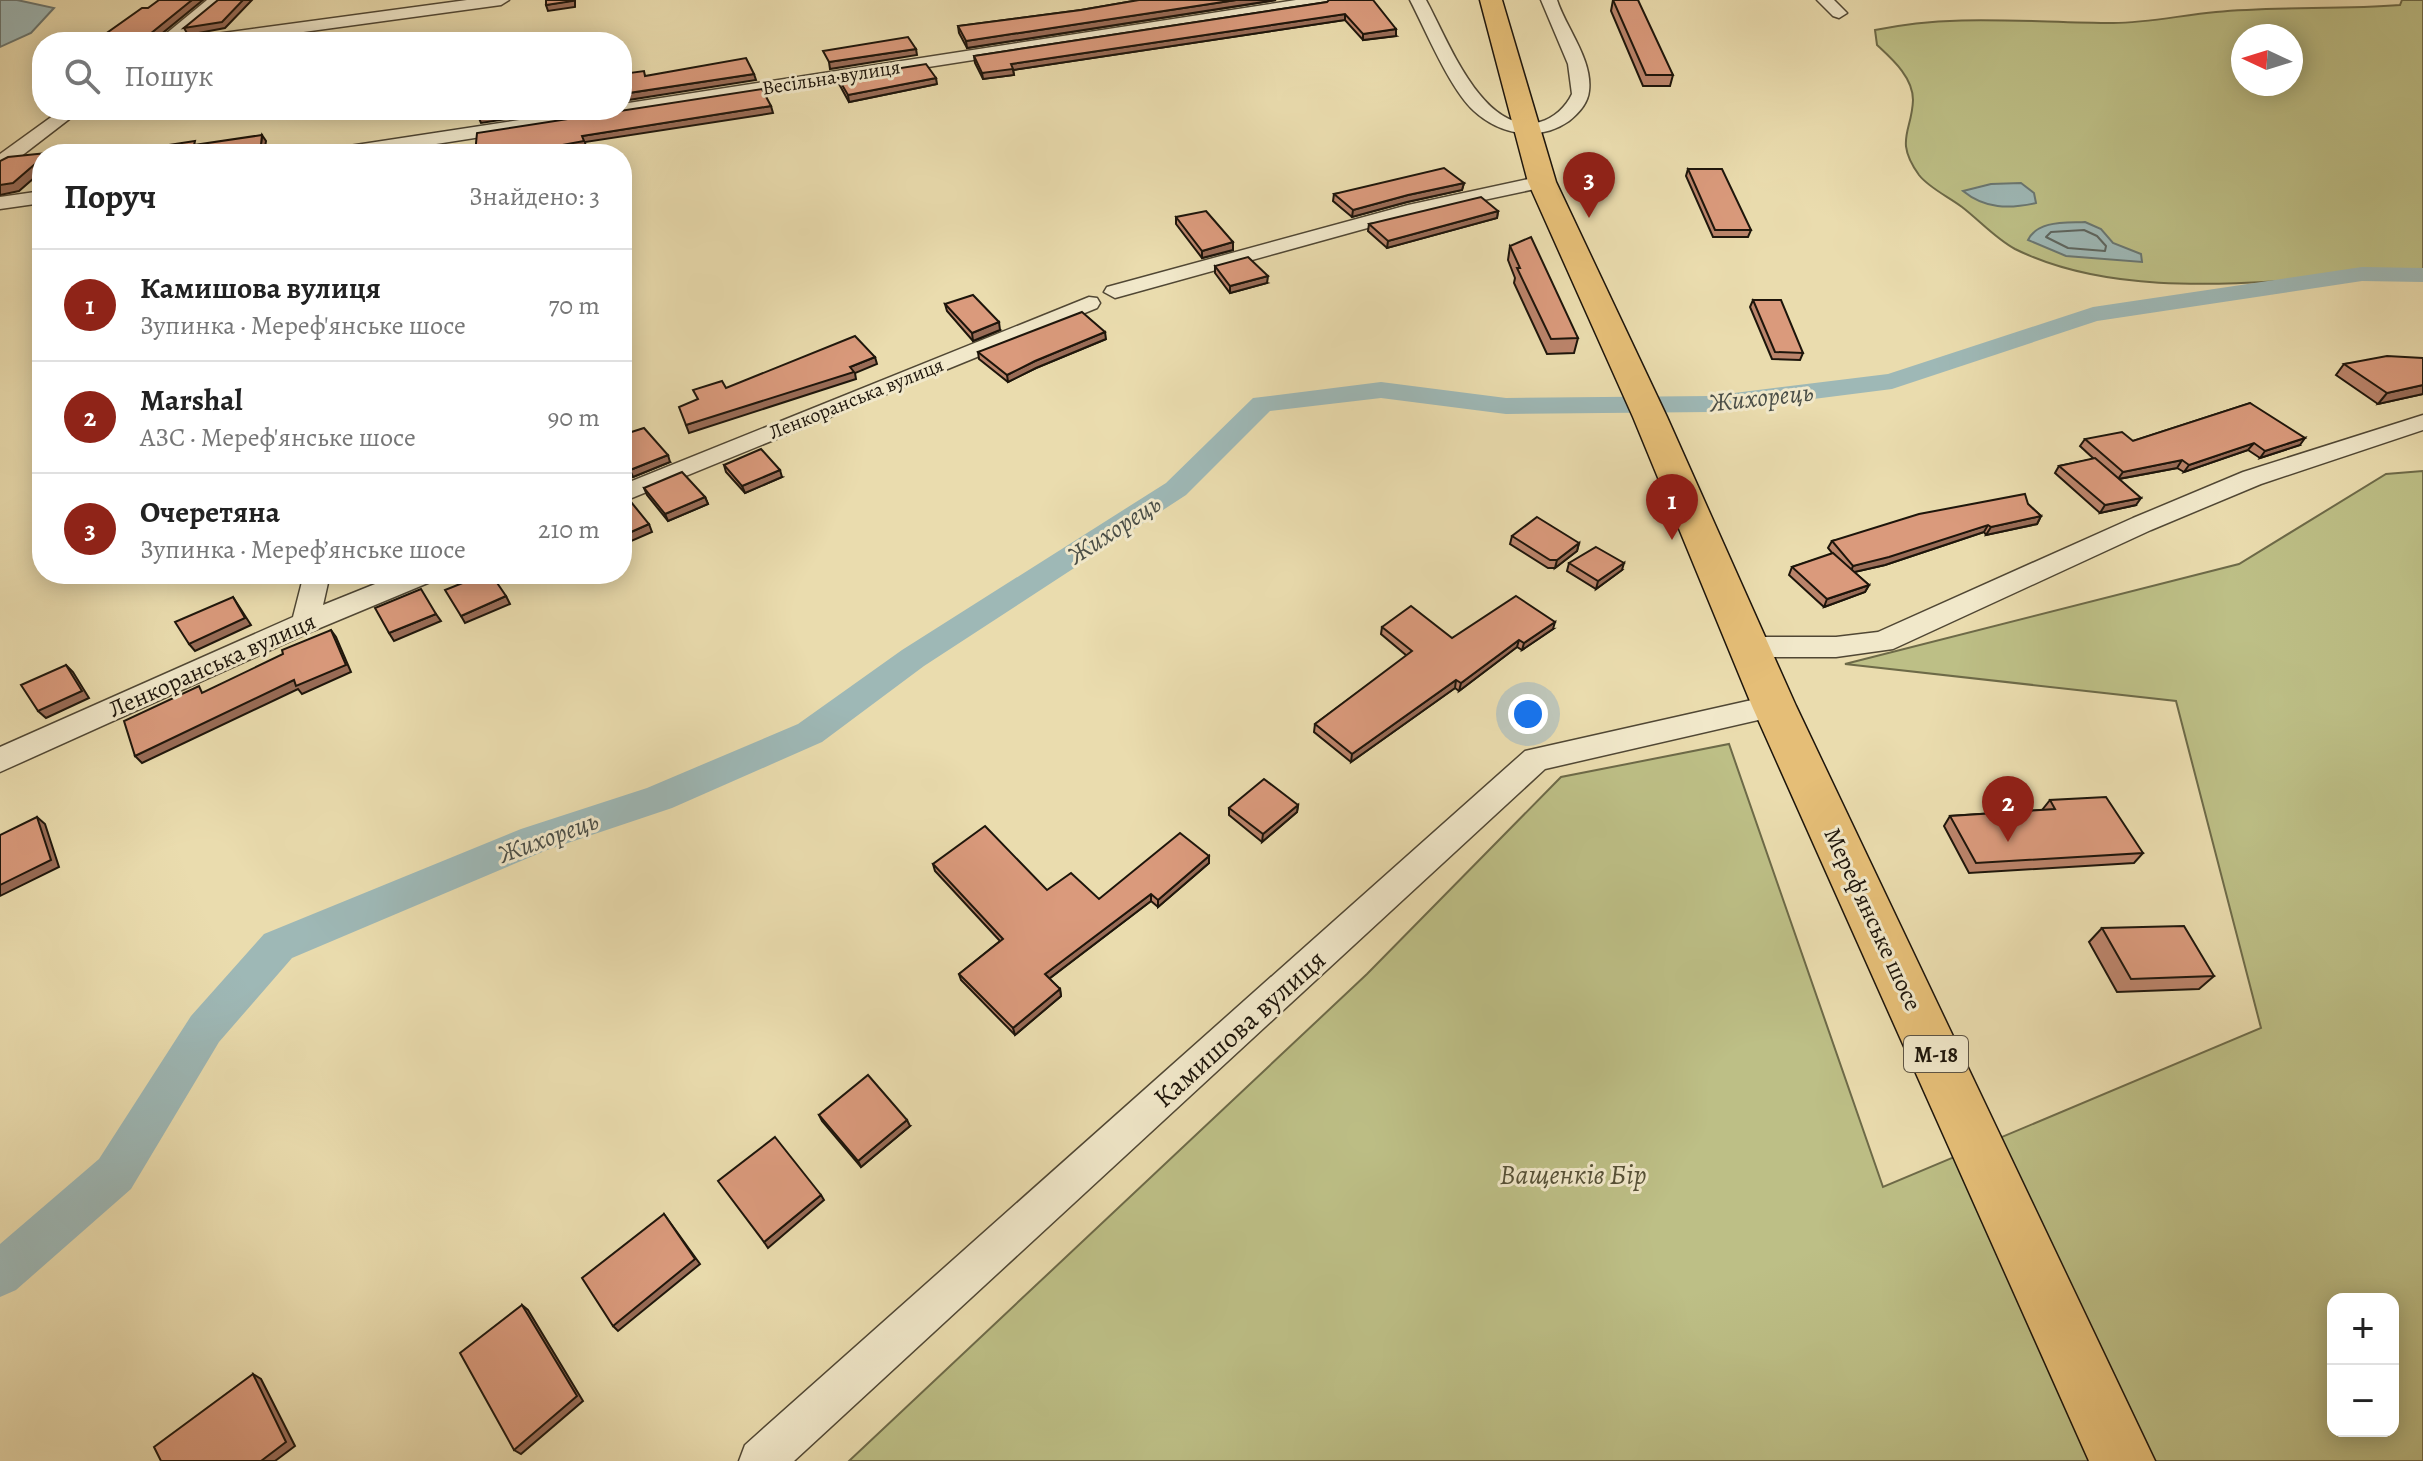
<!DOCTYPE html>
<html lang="uk">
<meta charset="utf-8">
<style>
:root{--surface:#fff;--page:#f2f2f2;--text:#222;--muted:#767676;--line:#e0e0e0;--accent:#8f2418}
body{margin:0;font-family:Alegreya,serif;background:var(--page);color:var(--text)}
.controls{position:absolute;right:24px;bottom:24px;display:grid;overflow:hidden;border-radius:16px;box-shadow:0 4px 20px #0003}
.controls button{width:72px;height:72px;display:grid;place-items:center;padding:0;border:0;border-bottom:2px solid var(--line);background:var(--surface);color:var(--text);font:40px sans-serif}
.compass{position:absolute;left:2231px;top:24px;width:72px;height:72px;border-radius:50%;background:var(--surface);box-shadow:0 4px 20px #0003;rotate:274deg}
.you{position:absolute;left:1528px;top:714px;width:28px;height:28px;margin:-20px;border:6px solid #fff;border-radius:50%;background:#1a73e8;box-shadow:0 0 0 12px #1a73e833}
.badge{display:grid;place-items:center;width:52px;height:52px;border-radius:50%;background:var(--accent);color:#fff;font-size:26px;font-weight:700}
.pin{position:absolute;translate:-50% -66px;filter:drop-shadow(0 2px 4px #0008)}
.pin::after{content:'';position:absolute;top:42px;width:28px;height:24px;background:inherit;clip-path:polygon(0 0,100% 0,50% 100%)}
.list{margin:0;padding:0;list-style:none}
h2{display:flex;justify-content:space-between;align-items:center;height:104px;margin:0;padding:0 32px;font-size:34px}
h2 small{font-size:26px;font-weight:400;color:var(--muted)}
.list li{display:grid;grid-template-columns:52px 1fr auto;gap:24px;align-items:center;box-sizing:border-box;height:112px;padding:0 32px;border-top:2px solid var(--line)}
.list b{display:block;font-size:30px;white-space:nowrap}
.list p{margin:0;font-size:26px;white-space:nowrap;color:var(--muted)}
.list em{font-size:26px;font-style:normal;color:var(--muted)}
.icon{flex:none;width:44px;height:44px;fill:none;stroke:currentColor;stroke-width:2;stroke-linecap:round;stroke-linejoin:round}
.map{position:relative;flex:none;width:2423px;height:1461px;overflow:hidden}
.search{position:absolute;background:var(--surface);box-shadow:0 4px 20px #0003;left:32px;top:32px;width:600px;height:88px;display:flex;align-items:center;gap:20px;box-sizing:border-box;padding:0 28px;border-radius:32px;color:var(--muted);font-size:30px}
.panel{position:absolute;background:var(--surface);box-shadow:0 4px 20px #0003;left:32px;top:144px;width:600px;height:440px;border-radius:32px}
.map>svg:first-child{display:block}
.green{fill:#bdbf86;stroke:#6d6a48;stroke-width:2;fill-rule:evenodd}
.water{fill:#9eb8b6;stroke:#6a7772;stroke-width:2}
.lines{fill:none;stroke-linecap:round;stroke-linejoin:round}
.shore{stroke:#5e6660;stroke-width:2}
.canal{fill:#9eb8b6;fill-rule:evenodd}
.minor-casing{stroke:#504734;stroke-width:3}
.trunk-casing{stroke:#1d150b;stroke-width:3}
.minor{fill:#f1e8ca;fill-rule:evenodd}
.trunk{fill:#e5be77;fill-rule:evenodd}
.wall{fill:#bb846b;stroke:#1d150b;stroke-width:2}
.shaded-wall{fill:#996c57;stroke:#1d150b;stroke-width:2}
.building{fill:#da9a7c;stroke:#1d150b;stroke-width:2}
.labels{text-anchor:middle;stroke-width:6;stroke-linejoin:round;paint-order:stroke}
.far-street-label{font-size:20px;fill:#1d150b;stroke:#f1e8ca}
.shield{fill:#f1e8ca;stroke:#5d5444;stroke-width:2}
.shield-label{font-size:22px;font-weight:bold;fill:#1d150b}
.street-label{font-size:24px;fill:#1d150b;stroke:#f1e8ca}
.water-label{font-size:26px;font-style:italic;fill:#4a4e47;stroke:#f1e8ca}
.near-street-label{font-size:28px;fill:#1d150b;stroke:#f1e8ca}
.near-park-label{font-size:28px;font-style:italic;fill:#555036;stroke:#f1e8ca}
</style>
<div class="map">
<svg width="2423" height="1461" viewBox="0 0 2423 1461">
<rect width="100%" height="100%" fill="#eadcae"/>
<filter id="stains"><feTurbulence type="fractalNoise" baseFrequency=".0025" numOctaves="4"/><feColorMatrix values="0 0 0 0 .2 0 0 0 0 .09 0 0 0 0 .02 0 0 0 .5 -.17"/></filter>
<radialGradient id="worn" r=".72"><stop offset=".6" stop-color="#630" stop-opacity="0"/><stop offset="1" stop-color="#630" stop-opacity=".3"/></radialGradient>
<g class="green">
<path d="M2402,0h21v275c-129,-1 -289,33 -408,-26 -19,-10 -36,-29 -53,-42 -13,-10 -33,-19 -43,-32 -25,-35 -7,-43 -6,-75 0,-23 -21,-41 -36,-55l-2,-15c80,-17 157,-7 238,-7 35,0 69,-8 103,-11 61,-6 123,-2 184,-7zM2243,36h48v48h-48z"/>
<path d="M2423,471v990h-1574l518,-487 194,-197 168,-33 154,443 378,-159 -85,-327 -331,-37 394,-100 147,-90zM2333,1299h60v132h-60z"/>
</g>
<g class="water">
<polygon points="0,0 17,0 54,8 31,33 0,47"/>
<path d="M2021,183l13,10 2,10c-27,6 -51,6 -73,-12l28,-7z"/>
<path d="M2085,222l16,7 12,14 28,11 1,8 -76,-6 -38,-16c10,-20 38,-17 57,-18z"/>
</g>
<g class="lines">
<polygon class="shore" points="2084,230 2097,236 2106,246 2105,251 2068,248 2046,237 2051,232"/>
<polygon class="canal" points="2362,267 2423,268 2423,282 2362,281 2097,321 1892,389 1710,412 1506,414 1381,398 1270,411 1186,495 924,666 822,742 672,808 547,850 292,958 219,1042 131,1189 16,1290 0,1297 0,1244 99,1159 191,1016 264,934 521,829 647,788 798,724 902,650 1166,483 1253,398 1381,382 1506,398 1710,396 1888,374 2093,307"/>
<g class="minor-casing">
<g id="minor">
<polygon points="207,0 225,0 174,42 156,42"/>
<polygon points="467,0 509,0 501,5 230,42 186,42 194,37"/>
<polygon points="1296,0 1334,0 1326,5 372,154 327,154 336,148 585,110 622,110 622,104"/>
<path d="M1410,0h16c21,38 57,137 114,122 14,-4 26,-15 32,-28l-4,-30 -27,-64h16c9,28 36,60 32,91 -1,12 -11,23 -20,30 -30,21 -69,14 -95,-10 -24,-22 -48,-80 -64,-111z"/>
<polygon points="1817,0 1834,0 1847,13 1839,18 1833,16"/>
<polygon points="61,110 81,110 7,167 0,169 0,154"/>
<polygon points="1542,176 1552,182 1549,186 1418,214 1115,298 1104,292 1107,287 1408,205"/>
<polygon points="42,191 42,203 0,209 0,197"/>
<polygon points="1089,297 1097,298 1100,303 1097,308 622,502 622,485"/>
<polygon points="2423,415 2423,430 2261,484 2151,530 1893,649 1836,657 1751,657 1741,654 1737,647 1741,640 1751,637 1836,637 1878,632 2133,518 2243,472"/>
<polygon points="304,574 330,574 323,605 400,574 438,574 435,580 315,630 0,772 0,747 293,617"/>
<polygon points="1774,695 1784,698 1789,706 1784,714 1545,769 794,1461 739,1461 745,1445 1525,751"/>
</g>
</g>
<g class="trunk-casing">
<polygon id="trunk" points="1480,0 1502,0 1556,182 1667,417 1796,706 2155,1461 2089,1461 1752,706 1633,417 1528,182"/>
</g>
<use href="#minor" class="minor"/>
<use href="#trunk" class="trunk"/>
</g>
<g class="wall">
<polygon points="1139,0 1276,0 967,48 959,33 958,26 1081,10"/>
<polygon points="1613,0 1673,75 1670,86 1643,86 1611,11"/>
<polygon points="1327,2 1396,36 1363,40 1345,20 1013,70 1014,75 983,79 975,63 974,56"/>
<polygon points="838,78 937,84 849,102 839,84"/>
<polygon points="1688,169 1751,230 1748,237 1713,237 1686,176"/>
<polygon points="1464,183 1462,190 1407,202 1352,217 1333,201 1334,194"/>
<polygon points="1498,211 1497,218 1387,248 1368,231 1369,224"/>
<polygon points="1176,217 1233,242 1233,250 1202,258 1176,224"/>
<polygon points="1510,246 1578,338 1574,353 1547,354 1514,283 1515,278 1508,260"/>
<polygon points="1215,266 1267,283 1230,293 1215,273"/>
<polygon points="1753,300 1803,353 1800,360 1772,359 1750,307"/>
<polygon points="945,304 1000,330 973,341 947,311"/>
<polygon points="1106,339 1036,368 1008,382 979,359 978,352"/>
<polygon points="2423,358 2423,394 2378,404 2336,375 2344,364"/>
<polygon points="2250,403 2300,445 2260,458 2248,450 2184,472 2177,468 2119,479 2136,505 2100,513 2055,473 2059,466 2094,459 2080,446 2085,439 2133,441"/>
<polygon points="622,435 670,462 633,477 622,464"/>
<polygon points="724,465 782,477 745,493 726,472"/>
<polygon points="644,488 705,497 708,504 668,521 647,495"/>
<polygon points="2028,504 2041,516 2037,524 1986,535 1984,532 1885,565 1854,572 1869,585 1865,592 1824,607 1789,575 1792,567 1833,554 1828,548 1832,541"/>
<polygon points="1512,536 1579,543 1577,551 1555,568 1548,568 1510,544"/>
<polygon points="1569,563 1622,570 1596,589 1567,571"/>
<polygon points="1382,627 1452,638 1553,629 1522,650 1517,647 1459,691 1455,688 1351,762 1314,732 1315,724 1407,656 1381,634"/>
<polygon points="2050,800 2143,853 2134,863 1969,873 1944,826 1950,816 2042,810"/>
<polygon points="1298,805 1297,812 1262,842 1229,815 1229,808"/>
<polygon points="1209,856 1209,863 1158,907 1151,901 1049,979 1060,989 1061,996 1015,1035 961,980 959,974 1000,941 935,871 933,864 1047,890 1099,899"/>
<polygon points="2102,928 2214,976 2199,989 2117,992 2089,942"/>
<polygon points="819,1115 910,1126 861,1167 822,1121"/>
</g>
<g class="shaded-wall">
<polygon points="192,0 203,0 154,40 145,42 105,42"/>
<polygon points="243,0 252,0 225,28 188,35 184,28"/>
<polygon points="575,0 575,7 548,11 546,5"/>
<polygon points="1236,0 1276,0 967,48 966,41"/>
<polygon points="1345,14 1345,20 1013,70 1014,75 983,79 982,73 1011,64"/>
<polygon points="1396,29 1396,36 1363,40 1363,34"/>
<polygon points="916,49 917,55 830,69 829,62"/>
<polygon points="754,74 756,80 622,101 622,94"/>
<polygon points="936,78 937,84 849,102 848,95"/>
<polygon points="771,106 773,113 585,142 586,148 554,154 514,154 582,136"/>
<polygon points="518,110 565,110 481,123 478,116"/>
<polygon points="262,135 266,141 264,154 260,154"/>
<polygon points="42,158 42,171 19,191 0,195 0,185"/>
<polygon points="1464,183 1462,190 1407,202 1352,217 1353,210 1408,195"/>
<polygon points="1498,211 1497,218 1387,248 1388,241"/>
<polygon points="1233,242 1233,250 1202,258 1202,251"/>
<polygon points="1268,276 1267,283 1230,293 1230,286"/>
<polygon points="999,322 1000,330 973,341 972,333"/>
<polygon points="1105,332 1106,339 1036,368 1008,382 1007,375 1035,361"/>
<polygon points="875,357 877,364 855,373 856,379 689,433 686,425 850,367"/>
<polygon points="2423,385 2423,394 2378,404 2387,393"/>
<polygon points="2305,438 2300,445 2260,458 2265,451"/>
<polygon points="2254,443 2248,450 2184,472 2189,465"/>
<polygon points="668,455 670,462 633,477 630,470"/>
<polygon points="2182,460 2177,468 2118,479 2123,472"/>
<polygon points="780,470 782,477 745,493 742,486"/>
<polygon points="705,497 708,504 668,521 665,514"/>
<polygon points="2141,498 2136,505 2100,513 2105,505"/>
<polygon points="2041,516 2037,524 1986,535 1991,527"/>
<polygon points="649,524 652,532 622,545 622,536"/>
<polygon points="1988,525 1984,532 1885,565 1850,573 1853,566"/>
<polygon points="1579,543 1577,551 1555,568 1557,560"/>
<polygon points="1624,563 1622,570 1596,589 1598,581"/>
<polygon points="1869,585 1865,592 1824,607 1827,599"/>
<polygon points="506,596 510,604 465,623 461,616"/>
<polygon points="233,597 251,625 195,651 189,644"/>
<polygon points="436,614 441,621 394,641 389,633"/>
<polygon points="1555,622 1553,629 1522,650 1524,643"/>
<polygon points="331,630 336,637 351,672 302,694 298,689 142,763 135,756"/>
<polygon points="1519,640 1517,647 1459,691 1461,683"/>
<polygon points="66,665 73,672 89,698 46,718 38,711"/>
<polygon points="1456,680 1455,688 1351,762 1352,754"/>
<polygon points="1298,805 1297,812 1262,842 1263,834"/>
<polygon points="37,817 45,824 59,867 0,896 0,885"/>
<polygon points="1209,856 1209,863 1158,907 1158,900"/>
<polygon points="1151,894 1151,901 1046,981 1045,974"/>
<polygon points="1060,989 1061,996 1015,1035 1013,1028"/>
<polygon points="907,1120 910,1126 861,1167 858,1161"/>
<polygon points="821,1195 824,1200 768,1248 764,1242"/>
<polygon points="664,1214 700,1264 618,1331 613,1326"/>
<polygon points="522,1305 528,1310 583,1401 521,1454 514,1450"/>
<polygon points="253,1374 261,1379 295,1446 275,1461 261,1461"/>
</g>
<g class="building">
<polygon points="159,0 192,0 150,34 105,42 94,42 142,8 148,8"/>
<polygon points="218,0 243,0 222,22 184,28"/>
<polygon points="546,0 573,0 573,1 546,5"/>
<polygon points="1139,0 1236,0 966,41 958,26 1081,10"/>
<polygon points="1329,0 1373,0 1396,29 1363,34 1345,14 1011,64 1013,69 982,73 974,56 1327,2"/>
<polygon points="1613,0 1638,0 1673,75 1646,75"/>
<polygon points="908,37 916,49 829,62 823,51"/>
<polygon points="746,58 754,74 622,94 622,74 644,71 645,76"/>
<polygon points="926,64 936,78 848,95 838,78"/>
<polygon points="762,89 771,106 582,136 584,141 514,154 475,154 477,133"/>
<polygon points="479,110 518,110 478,116"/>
<polygon points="262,135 260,154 110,154 195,141 194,145"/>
<polygon points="47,153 42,154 42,158 13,183 0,185 0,161 8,157"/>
<polygon points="1444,168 1464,183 1408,195 1353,210 1334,194"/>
<polygon points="1688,169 1722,169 1751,230 1715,230"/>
<polygon points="1481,197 1498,211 1388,241 1369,224"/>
<polygon points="1206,211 1233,242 1202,251 1176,217"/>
<polygon points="1531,237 1578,338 1551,339 1517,268 1520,268 1510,246"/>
<polygon points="1248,257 1268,276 1230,286 1215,266"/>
<polygon points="973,295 999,322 972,333 945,304"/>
<polygon points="1753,300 1781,300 1803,353 1775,352"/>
<polygon points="1082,312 1105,332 1035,361 1007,375 978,352"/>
<polygon points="855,336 875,357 850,367 854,372 686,425 679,407 698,399 693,390 722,381 726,388"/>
<polygon points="2387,356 2423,358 2423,385 2387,393 2344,364"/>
<polygon points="2250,403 2305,438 2265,451 2254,443 2189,465 2182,460 2123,472 2085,439 2122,432 2133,441"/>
<polygon points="644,428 668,455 630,470 622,461 622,435"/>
<polygon points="761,449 780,470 742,486 724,465"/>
<polygon points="2095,458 2141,498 2105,505 2059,466"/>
<polygon points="682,472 705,497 665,514 644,488"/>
<polygon points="2025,494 2028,504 2041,516 1991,527 1988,525 1889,557 1853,566 1832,541 1919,514"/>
<polygon points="631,502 649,524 622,536 622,506"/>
<polygon points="1537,517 1579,543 1557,560 1550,560 1512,536"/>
<polygon points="1596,547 1624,563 1598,581 1569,563"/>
<polygon points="1833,553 1869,585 1827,599 1792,567"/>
<polygon points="485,574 491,574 506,596 461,616 445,590"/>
<polygon points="421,589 436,614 389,633 375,608"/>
<polygon points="1516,596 1555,622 1524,643 1519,640 1461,683 1456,680 1352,754 1315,724 1412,651 1382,627 1411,606 1452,638"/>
<polygon points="233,597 245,618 189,644 175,622"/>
<polygon points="331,630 346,665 296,686 294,680 135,756 124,721 199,686 202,693 283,654 282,650"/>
<polygon points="66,665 82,691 38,711 21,685"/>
<polygon points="1264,779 1298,805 1263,834 1229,808"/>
<polygon points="2106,797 2143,853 1976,863 1950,816 2055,809 2050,800"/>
<polygon points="37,817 51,860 0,885 0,835"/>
<polygon points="985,826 1047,890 1071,873 1099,899 1180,833 1209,856 1158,900 1151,894 1045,974 1060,989 1013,1028 959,974 1003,939 933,864"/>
<polygon points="2184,926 2214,976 2131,979 2102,928"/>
<polygon points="868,1075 907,1120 858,1161 819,1115"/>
<polygon points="775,1137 821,1195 764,1242 718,1181"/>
<polygon points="664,1214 695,1259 613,1326 582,1278"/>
<polygon points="522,1305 577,1396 514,1450 460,1353"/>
<polygon points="253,1374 286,1442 261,1461 161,1461 154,1447"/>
</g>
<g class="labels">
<g class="far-street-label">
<text transform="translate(831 77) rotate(-9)" y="7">Весільна вулиця</text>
<text transform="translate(856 398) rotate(-22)" y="7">Ленкоранська вулиця</text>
</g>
<rect class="shield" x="1904" y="1036" width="64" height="36" rx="6"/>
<g class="shield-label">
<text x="1936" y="1062">М-18</text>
</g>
<g class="street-label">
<text transform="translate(212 665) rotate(-24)" y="8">Ленкоранська вулиця</text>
<text transform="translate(1873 919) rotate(65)" y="8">Мереф'янське шосе</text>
</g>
<g class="water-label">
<text transform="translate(1761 397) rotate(-6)" y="9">Жихорець</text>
<text transform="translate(1114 529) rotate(-33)" y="9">Жихорець</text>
<text transform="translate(548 837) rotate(-20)" y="9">Жихорець</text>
</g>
<g class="near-street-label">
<text transform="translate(1239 1028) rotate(-42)" y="10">Камишова вулиця</text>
</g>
<g class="near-park-label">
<text x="1573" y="1184">Ващенків Бір</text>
</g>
</g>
<rect width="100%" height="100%" filter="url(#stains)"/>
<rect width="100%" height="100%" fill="url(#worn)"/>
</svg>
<div class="controls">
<button>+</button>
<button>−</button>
</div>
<svg class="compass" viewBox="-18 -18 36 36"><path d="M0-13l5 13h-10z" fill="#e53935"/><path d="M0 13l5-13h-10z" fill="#767676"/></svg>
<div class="you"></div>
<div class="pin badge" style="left:1672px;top:540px">1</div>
<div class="pin badge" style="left:2008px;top:842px">2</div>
<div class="pin badge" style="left:1589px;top:218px">3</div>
<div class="search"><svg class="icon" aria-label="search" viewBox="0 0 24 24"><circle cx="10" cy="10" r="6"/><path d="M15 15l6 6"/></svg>Пошук</div>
<section class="panel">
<h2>Поруч<small>Знайдено: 3</small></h2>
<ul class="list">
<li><span class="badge">1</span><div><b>Камишова вулиця</b><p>Зупинка · Мереф'янське шосе</p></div><em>70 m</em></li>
<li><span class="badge">2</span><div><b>Marshal</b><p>АЗС · Мереф'янське шосе</p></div><em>90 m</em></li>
<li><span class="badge">3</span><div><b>Очеретяна</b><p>Зупинка · Мереф’янське шосе</p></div><em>210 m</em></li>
</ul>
</section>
</div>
